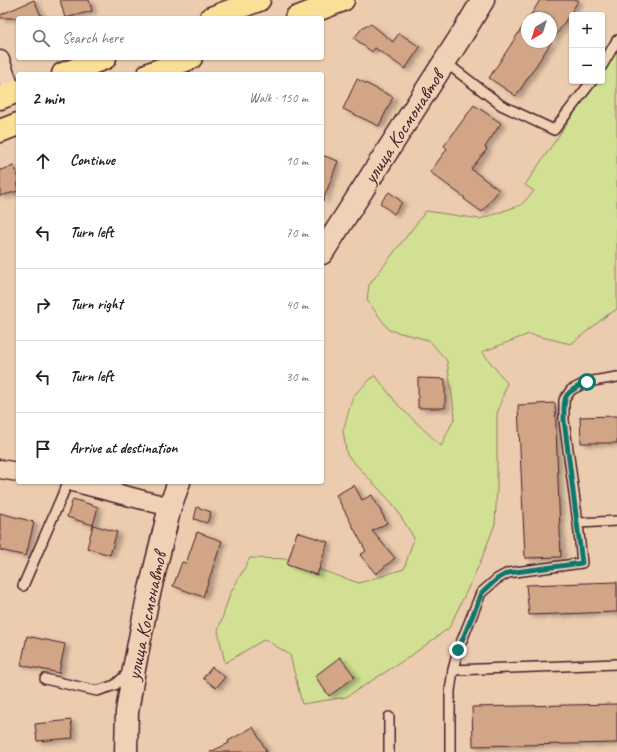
<!DOCTYPE html>
<meta charset="utf-8">
<style>
:root{--surface:#fff;--page:#f2f2f2;--text:#202124;--muted:#757577;--line:#e0e0e0}
body{margin:0;font-family:Caveat,sans-serif;background:var(--page);color:var(--text)}
.controls{position:absolute;right:12px;top:12px;display:grid;overflow:hidden;border-radius:4px;box-shadow:0 1px 3px #0004}
.controls button{width:36px;height:36px;display:grid;place-items:center;padding:0;border:0;border-bottom:1px solid var(--line);background:var(--surface);color:var(--text);font:20px sans-serif}
.compass{position:absolute;left:521px;top:12px;width:36px;height:36px;border-radius:50%;background:var(--surface);box-shadow:0 1px 3px #0004;rotate:218deg}
.stop{position:absolute;width:12px;height:12px;margin:-9px;border:3px solid #0f766e;border-radius:50%;background:#fff}
.stop.end{background:#0f766e;border-color:#fff;box-shadow:0 1px 4px #0008}
.list{margin:0;padding:0;list-style:none}
h2{display:flex;justify-content:space-between;align-items:center;height:52px;margin:0;padding:0 16px;font-size:17px}
h2 small{font-size:13px;font-weight:400;color:var(--muted)}
.list li{display:grid;grid-template-columns:26px 1fr auto;gap:12px;align-items:center;box-sizing:border-box;height:72px;padding:0 16px;border-top:1px solid var(--line)}
.list b{display:block;font-size:15px;white-space:nowrap}
.list em{font-size:13px;font-style:normal;color:var(--muted)}
.icon{flex:none;width:22px;height:22px;fill:none;stroke:currentColor;stroke-width:2;stroke-linecap:round;stroke-linejoin:round}
.map{position:relative;flex:none;width:617px;height:752px;overflow:hidden}
.search{position:absolute;background:var(--surface);box-shadow:0 1px 3px #0004;left:16px;top:16px;width:308px;height:44px;display:flex;align-items:center;gap:10px;box-sizing:border-box;padding:0 14px;border-radius:4px;color:var(--muted);font-size:15px}
.panel{position:absolute;background:var(--surface);box-shadow:0 1px 3px #0004;left:16px;top:72px;width:308px;height:412px;border-radius:4px}
.map>svg:first-child{display:block}
.green{fill:#d1e093;stroke:#8e805f}
.building{fill:#d1a586;stroke:#4a1f2b;filter:url(#shadow)}
.lines{fill:none;stroke-linecap:round;stroke-linejoin:round}
.service-casing{stroke:#4a1f2b;stroke-width:12}
.minor-casing{stroke:#4a1f2b;stroke-width:21}
.tertiary-casing{stroke:#4a1f2b;stroke-width:25}
.trunk-casing{stroke:#4a1f2b;stroke-width:25}
.service{stroke:#efd2b6;stroke-width:9}
.minor{stroke:#efd2b6;stroke-width:18}
.tertiary{stroke:#efd2b6;stroke-width:22}
.trunk{stroke:#fadf96;stroke-width:22}
.route{stroke:#0f766e;stroke-width:5}
.labels{text-anchor:middle;stroke-width:3;stroke-linejoin:round;paint-order:stroke}
.street-label{font-size:20px;fill:#4a1f2b;stroke:#efd2b6}
</style>
<div class="map">
<svg width="617" height="752" viewBox="0 0 617 752">
<defs>
<filter id="shadow"><feDropShadow dx="4.5" dy="2.5" stdDeviation="2" flood-color="#0004"/></filter>
</defs>
<rect width="100%" height="100%" fill="#ecccae"/>
<filter id="ink" filterUnits="userSpaceOnUse"><feTurbulence type="fractalNoise" baseFrequency=".025" numOctaves="2"/><feDisplacementMap in="SourceGraphic" scale="8" xChannelSelector="R" yChannelSelector="G"/><feConvolveMatrix kernelMatrix="1 2 1 2 8 2 1 2 1" color-interpolation-filters="sRGB"/></filter>
<g filter="url(#ink)">
<polygon class="green" points="617,51 617,309 606,316 571,344 529,334 482,352 507,383 497,414 497,487 495,524 480,563 449,628 409,657 346,697 302,704 290,655 265,639 225,663 218,631 230,594 250,558 288,559 359,583 404,569 414,538 393,504 347,455 343,431 353,396 375,375 398,405 441,446 455,417 447,361 429,340 389,330 367,300 369,285 426,211 480,219 521,205 534,191 525,185 596,81 602,81 602,72"/>
<g class="building">
<polygon points="34,0 42,18 0,18 0,15"/>
<polygon points="60,0 89,0 92,11 65,18"/>
<polygon points="540,0 579,0 516,96 489,78 527,20 527,42 551,42 551,18 529,18"/>
<polygon points="371,24 393,42 399,33 420,47 405,69 375,48 372,52 354,38 364,26"/>
<polygon points="357,79 393,97 379,126 343,109"/>
<polygon points="474,105 501,123 485,147 487,149 471,169 499,190 482,212 464,199 465,198 430,172 447,149 444,146"/>
<polygon points="322,155 338,161 323,201 322,201"/>
<polygon points="14,166 18,177 18,191 0,196 0,170"/>
<polygon points="389,192 402,202 394,214 380,203"/>
<polygon points="418,378 445,379 445,408 418,408"/>
<polygon points="555,403 561,557 525,558 518,405"/>
<polygon points="617,416 617,443 581,443 580,417"/>
<polygon points="354,485 362,500 372,495 387,523 372,531 395,558 376,574 360,555 366,551 336,495"/>
<polygon points="73,499 98,507 93,525 67,517"/>
<polygon points="197,507 211,512 207,523 194,519"/>
<polygon points="0,513 34,522 26,556 0,550"/>
<polygon points="93,525 117,532 110,555 87,548"/>
<polygon points="197,532 222,541 203,597 173,586 182,562 186,563"/>
<polygon points="297,532 328,542 317,575 287,565"/>
<polygon points="617,582 617,612 529,615 526,585"/>
<polygon points="27,636 65,644 59,673 21,665"/>
<polygon points="340,657 355,677 329,696 315,676"/>
<polygon points="212,667 225,677 216,688 203,678"/>
<polygon points="617,704 617,743 473,746 472,707"/>
<polygon points="71,720 73,738 37,741 35,724"/>
<polygon points="253,727 267,752 210,752 229,743 228,741"/>
</g>
<g class="lines">
<g class="service-casing">
<g id="service">
<polyline points="445,62 501,105 554,130 592,81"/>
<polyline points="602,66 617,40"/>
<polyline points="578,523 564,420 564,400 571,390 587,382 617,377"/>
<polyline points="23,586 68,482"/>
<polyline points="453,670 617,664"/>
<polyline points="45,679 97,691 115,685 129,672"/>
<polyline points="389,717 389,752"/>
<polyline points="450,752 450,691 453,670 458,650 481,593 497,579 508,573 582,563 578,523 617,521"/>
</g>
</g>
<g class="minor-casing">
<g id="minor">
<polyline points="0,60 12,93"/>
<polyline points="0,469 18,472"/>
<polyline points="73,482 170,507"/>
</g>
</g>
<g class="tertiary-casing">
<g id="tertiary">
<polyline points="322,253 463,33 483,0"/>
<polyline points="126,752 127,712 134,669 147,602 170,507 179,482"/>
</g>
</g>
<g class="trunk-casing">
<g id="trunk">
<polyline points="211,18 259,0"/>
<polyline points="296,18 343,0"/>
<polyline points="63,74 105,58"/>
<polyline points="149,74 191,58"/>
<polyline points="0,98 18,91"/>
<polyline points="0,131 18,124"/>
</g>
</g>
<use href="#service" class="service"/>
<use href="#minor" class="minor"/>
<use href="#tertiary" class="tertiary"/>
<use href="#trunk" class="trunk"/>
</g>
</g>
<g class="lines" filter="url(#ink)">
<path class="route" d="M458,650l24,-57 15,-14 11,-6 74,-10 -18,-143c0,-26 -1,-26 23,-38"/>
</g>
<g class="labels">
<g class="street-label">
<text transform="translate(403 127) rotate(-57)" y="7">улица Космонавтов</text>
<text transform="translate(146 616) rotate(-78)" y="7">улица Космонавтов</text>
</g>
</g>
</svg>
<div class="controls">
<button>+</button>
<button>−</button>
</div>
<svg class="compass" viewBox="-18 -18 36 36"><path d="M0-13l5 13h-10z" fill="#e53935"/><path d="M0 13l5-13h-10z" fill="#757577"/></svg>
<div class="stop" style="left:587px;top:382px"></div>
<div class="stop end" style="left:458px;top:650px"></div>
<div class="search"><svg class="icon" aria-label="search" viewBox="0 0 24 24"><circle cx="10" cy="10" r="6"/><path d="M15 15l6 6"/></svg>Search here</div>
<section class="panel">
<h2>2 min<small>Walk · 150 m</small></h2>
<ul class="list">
<li><svg class="icon" aria-label="ahead" viewBox="0 0 24 24"><path d="M12 20V5M6 11l6-6 6 6"/></svg><div><b>Continue</b></div><em>10 m</em></li>
<li><svg class="icon" aria-label="left" viewBox="0 0 24 24"><path d="M17 20v-9H6M10 6l-5 5 5 5"/></svg><div><b>Turn left</b></div><em>70 m</em></li>
<li><svg class="icon" aria-label="right" viewBox="0 0 24 24"><path d="M7 20v-9h11M14 6l5 5-5 5"/></svg><div><b>Turn right</b></div><em>40 m</em></li>
<li><svg class="icon" aria-label="left" viewBox="0 0 24 24"><path d="M17 20v-9H6M10 6l-5 5 5 5"/></svg><div><b>Turn left</b></div><em>30 m</em></li>
<li><svg class="icon" aria-label="arrive" viewBox="0 0 24 24"><path d="M6 21V4h12l-3 4 3 4H6"/></svg><div><b>Arrive at destination</b></div></li>
</ul>
</section>
</div>
